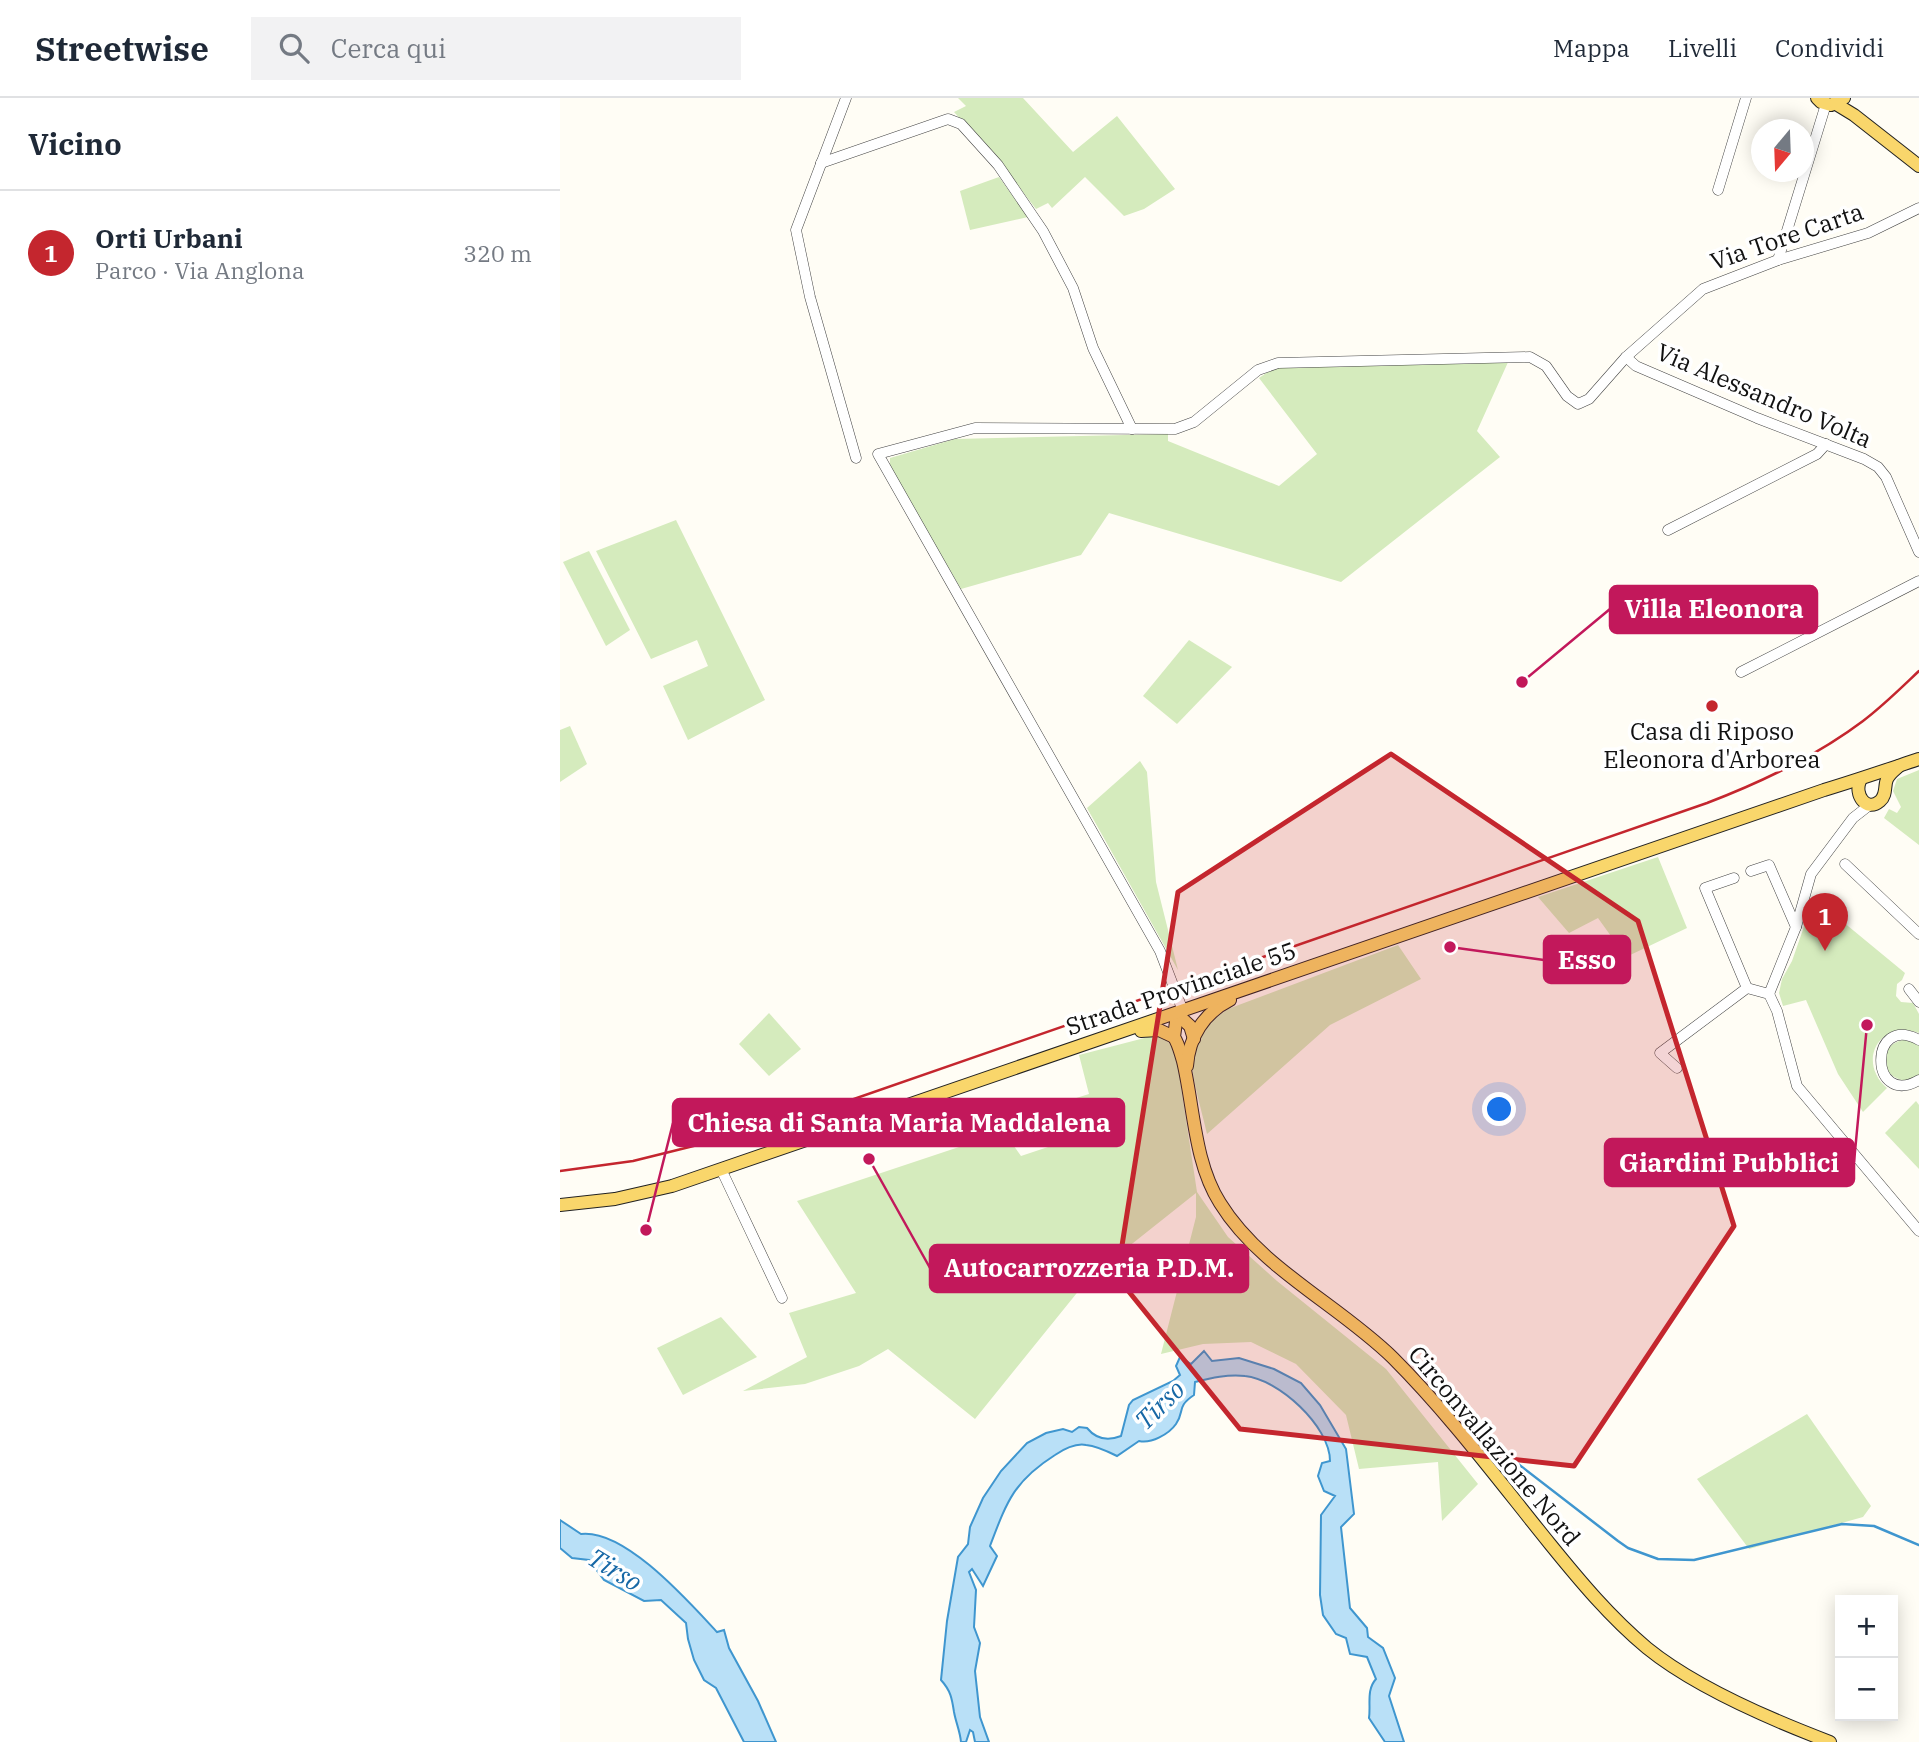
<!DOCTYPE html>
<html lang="it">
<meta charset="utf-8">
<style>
:root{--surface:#fff;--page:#f2f2f3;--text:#1f2937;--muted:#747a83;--line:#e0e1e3;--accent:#c4262e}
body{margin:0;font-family:"IBM Plex Serif",serif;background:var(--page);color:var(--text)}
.controls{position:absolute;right:21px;bottom:21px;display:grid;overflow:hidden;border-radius:0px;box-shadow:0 4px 18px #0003}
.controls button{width:63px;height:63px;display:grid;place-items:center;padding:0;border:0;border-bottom:2px solid var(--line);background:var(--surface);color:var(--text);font:35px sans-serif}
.compass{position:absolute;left:1191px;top:21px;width:63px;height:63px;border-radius:50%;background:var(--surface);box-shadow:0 4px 18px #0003;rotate:199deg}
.you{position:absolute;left:940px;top:1012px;width:24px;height:24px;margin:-18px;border:5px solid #fff;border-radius:50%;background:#1a73e8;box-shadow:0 0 0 10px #1a73e833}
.badge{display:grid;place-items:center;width:46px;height:46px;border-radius:50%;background:var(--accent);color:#fff;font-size:23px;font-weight:700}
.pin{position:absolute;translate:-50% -58px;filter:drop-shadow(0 2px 4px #0008)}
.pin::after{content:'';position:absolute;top:37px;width:24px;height:21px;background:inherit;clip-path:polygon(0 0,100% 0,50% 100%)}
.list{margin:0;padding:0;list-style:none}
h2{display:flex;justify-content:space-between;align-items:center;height:91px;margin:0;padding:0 28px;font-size:30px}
h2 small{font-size:23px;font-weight:400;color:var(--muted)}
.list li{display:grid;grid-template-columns:46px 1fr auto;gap:21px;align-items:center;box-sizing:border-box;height:126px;padding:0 28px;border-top:2px solid var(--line)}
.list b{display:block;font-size:26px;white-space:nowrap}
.list p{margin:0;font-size:23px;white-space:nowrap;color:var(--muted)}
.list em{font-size:23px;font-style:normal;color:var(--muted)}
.icon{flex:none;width:38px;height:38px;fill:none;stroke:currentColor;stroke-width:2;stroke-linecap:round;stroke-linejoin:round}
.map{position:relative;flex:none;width:1359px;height:1644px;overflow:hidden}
header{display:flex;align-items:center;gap:42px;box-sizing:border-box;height:98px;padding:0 35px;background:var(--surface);border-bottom:2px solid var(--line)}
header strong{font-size:33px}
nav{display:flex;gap:38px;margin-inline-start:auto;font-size:24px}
.search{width:490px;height:63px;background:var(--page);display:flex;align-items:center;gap:18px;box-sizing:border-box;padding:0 24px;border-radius:0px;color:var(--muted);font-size:26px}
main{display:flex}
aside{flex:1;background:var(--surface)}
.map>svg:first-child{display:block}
.green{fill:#d5ebbd}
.water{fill:#b9e0f7;stroke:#3f96cf;stroke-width:2}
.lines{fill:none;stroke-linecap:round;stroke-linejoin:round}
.stream{stroke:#3f96cf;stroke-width:2.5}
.minor-casing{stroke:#444;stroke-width:11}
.major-casing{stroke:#222;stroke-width:14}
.minor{stroke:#fff;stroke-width:10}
.major{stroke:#f9d66b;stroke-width:12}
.rail{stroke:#c4262e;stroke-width:2.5}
.marked{fill:#c4262e;fill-opacity:0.2;stroke:#c4262e;stroke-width:5;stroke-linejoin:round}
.poi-dot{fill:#c4262e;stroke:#fff;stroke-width:2.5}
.labels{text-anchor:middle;stroke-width:7;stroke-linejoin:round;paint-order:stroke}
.street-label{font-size:24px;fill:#111;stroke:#fff}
.poi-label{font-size:24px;fill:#111;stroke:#fff}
.water-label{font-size:26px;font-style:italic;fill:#1768a6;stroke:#fff}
.leader{fill:none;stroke:#c2185b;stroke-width:2.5}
.callout-dot{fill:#c2185b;stroke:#fff;stroke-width:2.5}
.callout{fill:#c2185b;stroke:#c2185b;stroke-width:2.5}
.callout-label{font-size:26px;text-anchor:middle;font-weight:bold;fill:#fff}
</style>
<header>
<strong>Streetwise</strong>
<div class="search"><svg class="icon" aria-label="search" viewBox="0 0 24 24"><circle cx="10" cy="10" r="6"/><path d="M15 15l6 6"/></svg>Cerca qui</div>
<nav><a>Mappa</a><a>Livelli</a><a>Condividi</a></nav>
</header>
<main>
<aside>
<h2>Vicino<small></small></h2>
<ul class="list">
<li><span class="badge">1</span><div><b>Orti Urbani</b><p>Parco · Via Anglona</p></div><em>320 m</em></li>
</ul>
</aside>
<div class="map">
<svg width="1359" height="1644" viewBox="0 0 1359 1644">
<rect width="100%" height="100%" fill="#fffdf5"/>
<g class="green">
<polygon points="398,0 463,0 513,54 557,18 615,91 584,111 564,118 525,79 492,110 488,105 476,111 446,72 394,14 406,8"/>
<polygon points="439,79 468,119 410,132 400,93"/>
<polygon points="949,262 917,333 940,359 781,484 549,415 521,457 401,491 330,370 330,360 395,341 608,336 608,343 719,388 757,356 699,280 715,269"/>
<polygon points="116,422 205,602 128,642 103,588 148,568 137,542 91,561 36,453"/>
<polygon points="29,453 70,532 46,548 3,464"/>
<polygon points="629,542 672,569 617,626 583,598"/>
<polygon points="10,628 27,666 0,684 0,632"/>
<polygon points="580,663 587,674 596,784 618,872 527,710"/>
<polygon points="1359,672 1359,747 1324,720 1329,711 1337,715 1341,709 1333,693 1337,681"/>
<polygon points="1098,759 1127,830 1066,859 1038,820 1009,835 978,799"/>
<path d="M1254,800l91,75 -3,7 -5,4 -1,12 5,6 12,1 6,11v19c-39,-14 -63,28 -32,55l-24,24 -25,-38 -32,-74 -23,6 -4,-13 3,-14 10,-18z"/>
<path d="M838,847l23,34 -91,46 -123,109c-4,-19 -15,-54 -15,-72 0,-22 19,-42 36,-53z"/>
<polygon points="209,915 241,951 209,978 179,946"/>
<path d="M596,937c14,5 17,11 21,25l20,132 31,45 49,44 109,88 92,115 -36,37 -4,-59 -79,7 -13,-54 -50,-51 -45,-22 -48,2 -42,10 35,-137v-24l-107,85 -114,141 -87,-70 -29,17 -54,18 -62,7 64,-34 -18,-44 67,-20 -59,-92 207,-69 17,24 57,-19 -5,-38 16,-5 -10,-39z"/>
<path d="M1343,942l8,1 8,5v29c-12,9 -24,6 -33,-6 -1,-15 0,-25 17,-29z"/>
<polygon points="1356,1003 1359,1007 1359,1071 1325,1035"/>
<polygon points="161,1219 197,1259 123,1297 97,1250"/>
<polygon points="1247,1316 1311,1408 1303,1419 1189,1451 1137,1381"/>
</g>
<g class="water">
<path d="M644,1253l8,10 27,-3 35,11 27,14 19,22 26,44 8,65 -13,13 9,81 17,20 1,9 15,11 12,30 -6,18 15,46h-19l-16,-24c2,-13 -3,-28 7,-39l-9,-22 -17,-3 -4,-16 -10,-4 -13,-19 -3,-20 1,-80 14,-19 -11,-5 -6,-15 4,-13 8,-2c0,-35 -52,-82 -85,-85 -17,-2 -34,2 -50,6l-1,13c-18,12 -9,16 -18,29 -7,10 -25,20 -37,17l-22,15c-10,-5 -20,-10 -31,-11 -10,-2 -22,4 -31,10 -41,26 -48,46 -65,91l7,10 -14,30 -11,-17 -3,3 7,18 -2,37 6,16 -5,28 5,46 9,25h-14l-2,-10 -3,-2 -4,12h-5c-1,-11 -5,-19 -7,-30 -2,-13 -3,-21 -13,-32l6,-59 11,-64 10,-13 2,-17 13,-29 18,-27 26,-28 19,-10 17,-4 9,3 7,-5 8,1c9,11 21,13 34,8l8,-31 4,-5 40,-19 7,-6 -4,-9 4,-9 11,7z"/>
<path d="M0,1422l21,14c44,-5 107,67 136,98l7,-2 5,18 29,53 18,41h-32l-28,-54 -12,-8 -10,-20 -6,-21 -2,-16 -25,-23 -17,1 -40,-21 -15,-20 -17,-2 -12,-10z"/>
</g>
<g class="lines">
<polyline class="stream" points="940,1352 1058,1443 1068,1450 1098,1461 1134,1462 1282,1426 1314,1428 1359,1447"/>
<g class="minor-casing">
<g id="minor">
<polyline points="286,0 236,132 250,199 296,360"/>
<polyline points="261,65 388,21 401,26 438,67 483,133 513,190 533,250 572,331"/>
<polyline points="1158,92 1186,0"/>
<polyline points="1218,162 1266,6"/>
<polyline points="1066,259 1076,268 1197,320 1304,361 1318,369 1326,379 1359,454"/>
<polyline points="1108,432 1257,356 1266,346"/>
<polyline points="1181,574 1359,483"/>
<polyline points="1285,766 1359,836"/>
<polyline points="1191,773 1209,767 1236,829"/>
<polyline points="1174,780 1145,790 1187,890"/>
<polyline points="1349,891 1359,904"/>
<polyline points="1209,896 1217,913 1237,988 1359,1133"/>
<polyline points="1209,896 1236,829 1251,776 1293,720 1311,706"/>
<polyline points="623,913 600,853 318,356 415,330 615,331 634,324 698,272 718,265 970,259 986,268 1007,298 1018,306 1029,301 1066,259 1143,191 1218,162 1308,135 1359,110"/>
<path d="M1359,942c-51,-28 -50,69 0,40"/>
<polyline points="1117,970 1100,955 1187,890 1209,896"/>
<polyline points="161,1071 222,1200"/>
</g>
</g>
<g class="major-casing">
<g id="major">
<polyline points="1257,0 1261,4 1271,7 1284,0"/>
<polyline points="1276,6 1294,17 1359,68"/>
<path d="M1300,683c-6,13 6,32 20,20 7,-6 4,-15 7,-22 3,-6 8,-9 12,-13"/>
<path d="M617,916l-3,23c5,8 6,15 9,24 11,46 11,101 37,142 40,65 119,102 173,155 57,57 106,123 157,186 30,37 60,73 97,104 48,39 125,72 183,94"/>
<polyline points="617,916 630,928 634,941"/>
<polyline points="581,933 599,932 614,939"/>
<path d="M627,968c2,-29 17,-53 43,-66"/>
<path d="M0,1107l55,-6 57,-13 1152,-396c33,-10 62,-20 95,-31"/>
</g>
</g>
<use href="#minor" class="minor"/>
<use href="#major" class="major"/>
<path class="rail" d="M0,1073l73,-10 121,-30 71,-22 882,-306c55,-21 108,-46 156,-82 20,-15 38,-33 56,-50"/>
</g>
<path class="marked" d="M831,656l247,167 96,305 -160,240 -334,-37 -123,-152 61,-385z"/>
<circle class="poi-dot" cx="1152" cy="608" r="7"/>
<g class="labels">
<g class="street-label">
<text transform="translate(1227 139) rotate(-19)" y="8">Via Tore Carta</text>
<text transform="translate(1204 298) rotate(23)" y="8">Via Alessandro Volta</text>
<text transform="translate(621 891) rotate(-19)" y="8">Strada Provinciale 55</text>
<text transform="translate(934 1348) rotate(50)" y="8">Circonvallazione Nord</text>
</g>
<g class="poi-label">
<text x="1152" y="642">Casa di Riposo<tspan x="1152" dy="28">Eleonora d'Arborea</tspan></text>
</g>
<g class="water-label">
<text transform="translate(600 1307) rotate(-45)" y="9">Tirso</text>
<text transform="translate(55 1472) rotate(31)" y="9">Tirso</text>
</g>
</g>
<path class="leader" d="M962 584L1050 511M890 849L984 862M86 1132L113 1025M1307 927L1294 1064M309 1061L370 1170"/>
<g class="callout-dot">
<circle cx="962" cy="584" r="7"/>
<circle cx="890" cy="849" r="7"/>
<circle cx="86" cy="1132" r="7"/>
<circle cx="1307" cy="927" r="7"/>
<circle cx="309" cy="1061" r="7"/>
</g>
<g class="callout">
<rect x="1050" y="488" width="207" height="47" rx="7"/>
<rect x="984" y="838" width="86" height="47" rx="7"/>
<rect x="113" y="1001" width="451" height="47" rx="7"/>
<rect x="1045" y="1041" width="249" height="47" rx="7"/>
<rect x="370" y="1147" width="318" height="47" rx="7"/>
</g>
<g class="callout-label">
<text x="1154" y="520">Villa Eleonora</text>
<text x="1027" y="871">Esso</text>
<text x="339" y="1034">Chiesa di Santa Maria Maddalena</text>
<text x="1169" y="1074">Giardini Pubblici</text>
<text x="529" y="1179">Autocarrozzeria P.D.M.</text>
</g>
</svg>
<div class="controls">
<button>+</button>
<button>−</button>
</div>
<svg class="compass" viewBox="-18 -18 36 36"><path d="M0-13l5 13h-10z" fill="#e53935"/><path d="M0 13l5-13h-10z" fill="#747a83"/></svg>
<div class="you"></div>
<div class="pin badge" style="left:1265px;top:853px">1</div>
</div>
</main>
